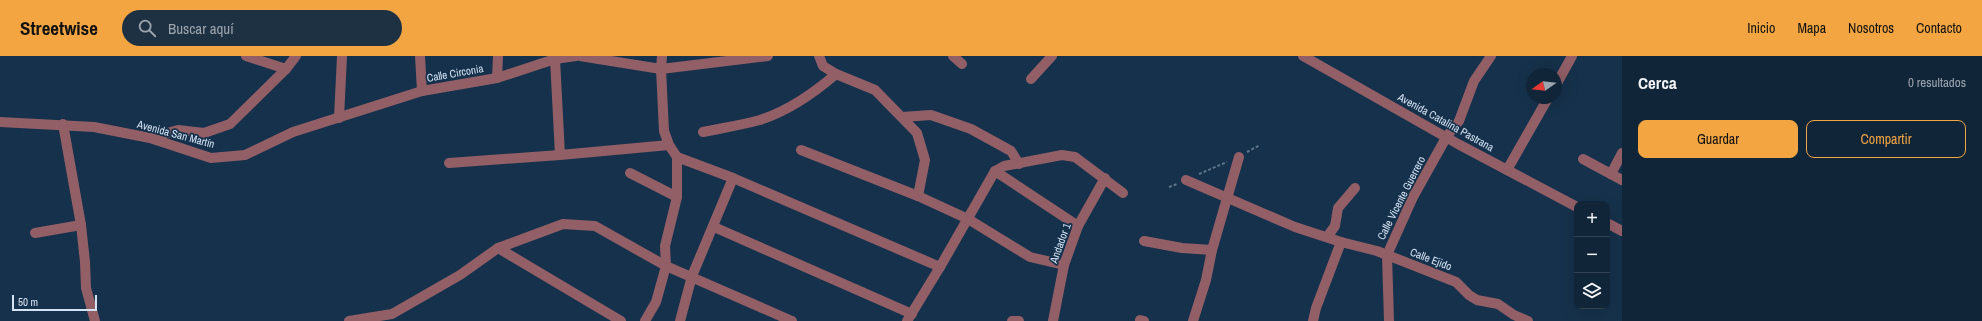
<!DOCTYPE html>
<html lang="es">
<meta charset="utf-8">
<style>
:root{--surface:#102538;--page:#1e3143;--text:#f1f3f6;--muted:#9ca5ae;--line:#304253;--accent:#f2a541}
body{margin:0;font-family:"Archivo Narrow",sans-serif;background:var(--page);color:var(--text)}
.controls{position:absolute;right:12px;bottom:12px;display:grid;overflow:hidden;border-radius:8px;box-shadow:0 4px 16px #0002}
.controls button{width:36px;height:36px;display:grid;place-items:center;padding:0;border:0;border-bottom:1px solid var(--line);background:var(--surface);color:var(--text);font:20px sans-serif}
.compass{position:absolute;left:1526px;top:12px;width:36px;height:36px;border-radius:50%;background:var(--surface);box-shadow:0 4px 16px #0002;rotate:256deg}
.scale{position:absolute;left:12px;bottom:10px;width:85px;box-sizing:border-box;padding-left:4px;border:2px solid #d3e3f4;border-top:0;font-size:11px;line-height:14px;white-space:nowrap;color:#d3e3f4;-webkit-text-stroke:3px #16314b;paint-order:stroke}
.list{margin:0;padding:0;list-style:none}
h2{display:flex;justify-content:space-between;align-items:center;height:52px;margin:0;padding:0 16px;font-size:17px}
h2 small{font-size:13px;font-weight:400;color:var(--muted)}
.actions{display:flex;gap:8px;padding:12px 16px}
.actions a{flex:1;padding:9px 0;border:1px solid var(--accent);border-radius:8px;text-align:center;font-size:14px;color:var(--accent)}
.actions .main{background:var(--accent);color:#111}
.icon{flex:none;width:22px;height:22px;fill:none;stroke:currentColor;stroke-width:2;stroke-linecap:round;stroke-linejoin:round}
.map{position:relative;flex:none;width:1622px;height:265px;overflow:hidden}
header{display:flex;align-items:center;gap:24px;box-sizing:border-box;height:56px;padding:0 20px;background:var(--accent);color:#111}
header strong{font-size:19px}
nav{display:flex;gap:22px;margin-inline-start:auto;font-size:14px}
.search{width:280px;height:36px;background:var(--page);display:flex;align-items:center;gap:10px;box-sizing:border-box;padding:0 14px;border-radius:22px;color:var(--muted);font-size:15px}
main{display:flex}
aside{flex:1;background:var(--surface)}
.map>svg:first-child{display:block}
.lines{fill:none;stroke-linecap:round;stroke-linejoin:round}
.path{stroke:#5d748a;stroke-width:2;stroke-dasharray:3 2;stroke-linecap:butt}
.minor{stroke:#925f67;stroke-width:10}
.labels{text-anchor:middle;stroke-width:3.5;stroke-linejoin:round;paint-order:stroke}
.street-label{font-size:11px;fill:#d3e3f4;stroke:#16314b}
</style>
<header>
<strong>Streetwise</strong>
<div class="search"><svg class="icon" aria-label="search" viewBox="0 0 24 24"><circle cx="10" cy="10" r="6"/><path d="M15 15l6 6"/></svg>Buscar aquí</div>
<nav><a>Inicio</a><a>Mapa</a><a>Nosotros</a><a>Contacto</a></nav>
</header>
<main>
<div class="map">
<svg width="1622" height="265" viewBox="0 0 1622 265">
<rect width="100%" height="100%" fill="#16314b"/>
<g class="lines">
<g class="path">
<polyline points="1247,96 1260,89"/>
<polyline points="1199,118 1227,106"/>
<polyline points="1169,131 1177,128"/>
</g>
<g class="minor">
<polyline points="246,0 286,13"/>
<polyline points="420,0 422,35"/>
<polyline points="580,0 661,13 768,0"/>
<polyline points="819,0 823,10 836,18 875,34 917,77 925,104 918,140"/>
<polyline points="953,0 962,8"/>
<polyline points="1303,0 1458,88 1577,151"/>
<polyline points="555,3 560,99"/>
<polyline points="497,22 498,0"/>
<polyline points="1031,23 1052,0"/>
<polyline points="1556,29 1572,0"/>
<polyline points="902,61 931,59 971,73 1011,95 1019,108"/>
<polyline points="339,62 342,0"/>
<polyline points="0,66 94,71 150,82 211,102 245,99 293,76 422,35 497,22 555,3 576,0"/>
<polyline points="63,68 81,169 85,206 86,232 95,265"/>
<path d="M703,76c19,-4 39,-7 57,-12 28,-9 54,-27 76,-46"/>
<polyline points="150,82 178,74 204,77 230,68 286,13 296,0"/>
<polyline points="801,94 918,140 968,163 1030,201 1064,209"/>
<polyline points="677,101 733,122 940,211"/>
<polyline points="1583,103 1622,124"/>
<polyline points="449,107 560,99 669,89"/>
<polyline points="1507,114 1548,42"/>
<polyline points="995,115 1078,170"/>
<polyline points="630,117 677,141"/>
<polyline points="1611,118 1622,97"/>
<polyline points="1186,124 1295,171 1341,186 1377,195 1456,226 1469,239 1477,244 1498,248 1514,259 1528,265"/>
<polyline points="1607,167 1622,175"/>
<polyline points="714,171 912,258"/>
<polyline points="35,177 81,169"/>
<polyline points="1327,181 1335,170 1338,152 1355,132"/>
<polyline points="1144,185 1182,192 1212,194"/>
<polyline points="498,192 621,265"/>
<polyline points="1140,264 1144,265"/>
<polyline points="349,265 392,258 460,219 498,192 563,168 595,170 666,210 792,265"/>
<polyline points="645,265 656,246 666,210 665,190 677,141 677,101 669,89 664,75 661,13 662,0"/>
<polyline points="680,265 692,220 733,122"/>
<polyline points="907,265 940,211 995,115 1004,110 1062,99 1075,101 1123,137"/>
<polyline points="1012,265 1019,265"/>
<polyline points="1053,265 1064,209 1078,170 1105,122"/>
<polyline points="1193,265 1206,224 1212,194 1239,101"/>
<polyline points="1313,265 1316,252 1341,186"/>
<polyline points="1389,265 1387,199 1413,141 1447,80 1459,65 1474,25 1491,0"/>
</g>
</g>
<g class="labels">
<g class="street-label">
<text transform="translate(455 17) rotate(-10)" y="4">Calle Circonia</text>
<text transform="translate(1446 66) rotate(29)" y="4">Avenida Catalina Pastrana</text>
<text transform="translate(176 78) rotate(15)" y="4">Avenida San Martín</text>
<text transform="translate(1401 142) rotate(-63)" y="4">Calle Vicente Guerrero</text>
<text transform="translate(1060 187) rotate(-70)" y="4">Andador 1</text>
<text transform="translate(1431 203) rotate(21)" y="4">Calle Ejido</text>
</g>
</g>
</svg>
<div class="controls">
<button>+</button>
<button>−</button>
<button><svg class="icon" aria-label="layers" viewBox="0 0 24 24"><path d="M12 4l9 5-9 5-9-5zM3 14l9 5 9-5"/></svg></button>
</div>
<svg class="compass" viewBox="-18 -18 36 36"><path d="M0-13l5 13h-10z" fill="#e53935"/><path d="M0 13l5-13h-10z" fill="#9ca5ae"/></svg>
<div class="scale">50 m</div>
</div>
<aside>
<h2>Cerca<small>0 resultados</small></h2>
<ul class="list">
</ul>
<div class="actions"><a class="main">Guardar</a><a>Compartir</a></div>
</aside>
</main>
